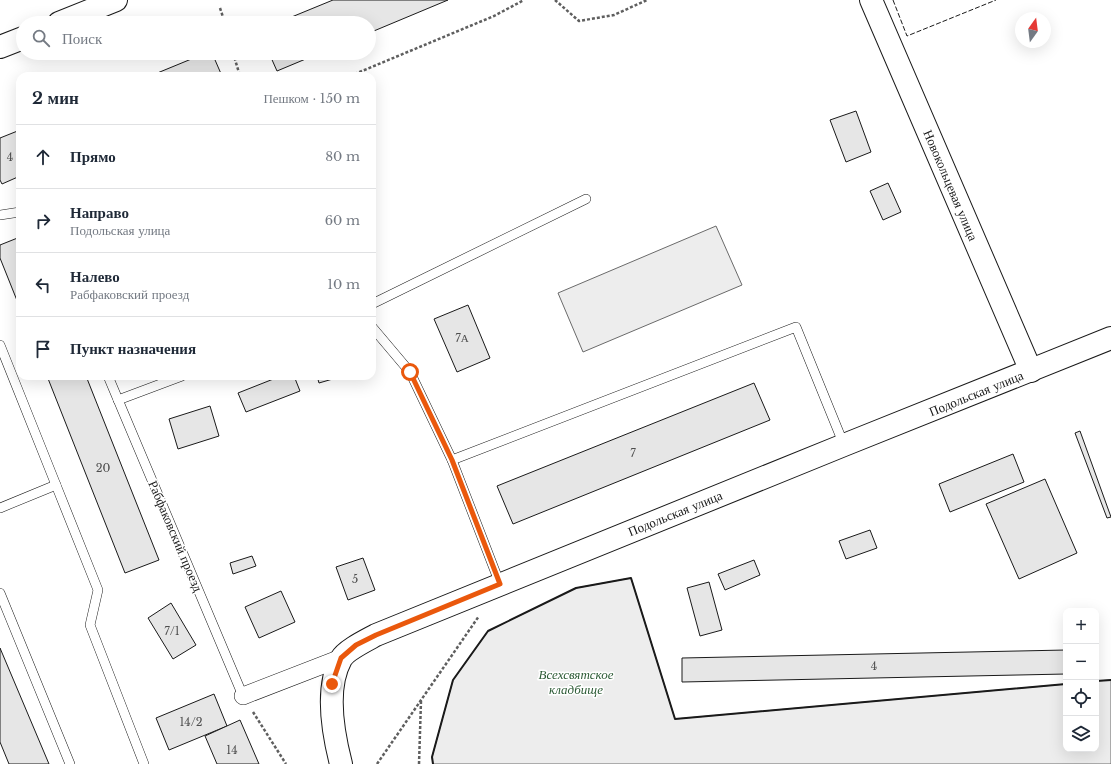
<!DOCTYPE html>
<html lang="ru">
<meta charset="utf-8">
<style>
:root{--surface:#fff;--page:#f2f2f3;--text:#1f2937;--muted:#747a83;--line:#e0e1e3}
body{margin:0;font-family:"Libre Baskerville",serif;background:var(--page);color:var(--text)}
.controls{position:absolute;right:12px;bottom:12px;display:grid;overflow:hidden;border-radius:8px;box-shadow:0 4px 16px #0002}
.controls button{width:36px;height:36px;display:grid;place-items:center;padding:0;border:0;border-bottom:1px solid var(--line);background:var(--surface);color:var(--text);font:20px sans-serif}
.compass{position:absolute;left:1015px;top:12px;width:36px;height:36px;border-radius:50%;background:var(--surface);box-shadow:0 4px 16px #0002;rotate:14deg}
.stop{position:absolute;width:12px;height:12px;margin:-9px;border:3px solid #ea580c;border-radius:50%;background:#fff}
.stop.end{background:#ea580c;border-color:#fff;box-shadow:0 1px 4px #0008}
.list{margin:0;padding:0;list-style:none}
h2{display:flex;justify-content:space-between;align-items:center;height:52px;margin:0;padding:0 16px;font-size:17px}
h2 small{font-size:13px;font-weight:400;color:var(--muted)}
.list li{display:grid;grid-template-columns:26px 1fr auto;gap:12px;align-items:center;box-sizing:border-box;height:64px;padding:0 16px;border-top:1px solid var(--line)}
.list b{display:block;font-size:15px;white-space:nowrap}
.list p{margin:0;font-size:13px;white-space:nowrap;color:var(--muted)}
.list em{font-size:13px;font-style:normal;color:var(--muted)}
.icon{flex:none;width:22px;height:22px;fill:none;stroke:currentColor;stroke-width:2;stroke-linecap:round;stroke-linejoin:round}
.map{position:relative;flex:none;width:1111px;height:764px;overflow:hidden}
.search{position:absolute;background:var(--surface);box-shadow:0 4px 16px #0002;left:16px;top:16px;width:360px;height:44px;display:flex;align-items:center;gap:10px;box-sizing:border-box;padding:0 14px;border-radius:22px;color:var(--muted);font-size:15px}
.panel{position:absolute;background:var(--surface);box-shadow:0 4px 16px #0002;left:16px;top:72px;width:360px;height:308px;border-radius:12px}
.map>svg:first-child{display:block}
.built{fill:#ededed;stroke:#6a6a6a}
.building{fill:#e6e6e6;stroke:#1a1a1a}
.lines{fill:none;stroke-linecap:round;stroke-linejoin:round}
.service-casing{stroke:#1a1a1a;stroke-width:10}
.minor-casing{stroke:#1a1a1a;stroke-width:18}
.tertiary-casing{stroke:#1a1a1a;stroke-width:24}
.path{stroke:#5f5f5f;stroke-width:2.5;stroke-dasharray:3 2;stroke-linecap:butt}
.service{stroke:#fff;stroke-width:9}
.minor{stroke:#fff;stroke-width:17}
.tertiary{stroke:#fff;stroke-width:22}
.fence{stroke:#1a1a1a;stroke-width:1;stroke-dasharray:5 2;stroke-linecap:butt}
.wall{stroke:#1a1a1a;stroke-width:2}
.route{stroke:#ea580c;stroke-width:5}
.labels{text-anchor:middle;stroke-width:3;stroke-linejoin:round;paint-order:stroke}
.number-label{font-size:11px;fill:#4d4d4d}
.street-label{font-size:13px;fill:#1a1a1a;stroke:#fff}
.park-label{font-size:13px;font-style:italic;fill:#2b5a34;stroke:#fff}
</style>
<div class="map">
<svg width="1111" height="764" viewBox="0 0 1111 764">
<rect width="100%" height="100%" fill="#fff"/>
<g class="built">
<polygon points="716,226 742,285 583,352 558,293"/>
<polygon points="631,578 675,719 1066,684 1066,749 1096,749 1096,681 1111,680 1111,764 433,764 432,757 453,680 488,631 576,588"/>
</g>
<g class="building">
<polygon points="333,0 448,0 369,33 369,23 277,23"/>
<polygon points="206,53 212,53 222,76 150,76"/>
<polygon points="269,53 320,53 277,71"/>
<polygon points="856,111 871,152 846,162 830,120"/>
<polygon points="20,130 20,176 2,184 0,180 0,138"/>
<polygon points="888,183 901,212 883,220 870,191"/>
<polygon points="20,237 20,308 0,258 0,245"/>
<polygon points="468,305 490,358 457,372 434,319"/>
<polygon points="47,376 86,376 159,560 125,573"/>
<polygon points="281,376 294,376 300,391 246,412 238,393"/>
<polygon points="317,376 343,376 319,383"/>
<polygon points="754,383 770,420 513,524 497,486"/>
<polygon points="210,406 219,436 178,449 169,419"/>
<polygon points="1080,431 1111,517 1107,518 1075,433"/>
<polygon points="1013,454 1024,482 950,512 939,484"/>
<polygon points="1045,479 1077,553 1019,579 986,504"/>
<polygon points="870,530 877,548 846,559 839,541"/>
<polygon points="252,556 256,566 233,574 230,563"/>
<polygon points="363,558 375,590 348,600 336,567"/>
<polygon points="754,560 760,575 725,590 718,574"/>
<polygon points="709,582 722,630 700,636 687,588"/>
<polygon points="281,591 295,622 259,638 245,607"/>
<polygon points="171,603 196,645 173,659 148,618"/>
<polygon points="0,648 49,764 9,764 0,742"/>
<polygon points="1066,650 1066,674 682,682 682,658"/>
<polygon points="214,694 227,726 169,750 156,718"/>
<polygon points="240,720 259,764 217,764 205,736"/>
</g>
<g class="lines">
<g class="service-casing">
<g id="service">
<polyline points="0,215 20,212"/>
<polyline points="372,304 586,199"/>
<polyline points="372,327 410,372 452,460"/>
<polyline points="0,345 56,485 0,508"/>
<polyline points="108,376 243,696"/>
<polyline points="118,400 182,376"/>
<polyline points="56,485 98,590 90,625 144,764"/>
<polyline points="500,584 452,460 796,327 844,445"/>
<polyline points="0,593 70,764"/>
</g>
</g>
<g class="minor-casing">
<polyline id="minor" points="243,696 341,658"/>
</g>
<g class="tertiary-casing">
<g id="tertiary">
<polyline points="871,0 1031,371"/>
<polyline points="59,23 116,0"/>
<polyline points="0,47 23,38"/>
<path d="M341,764c-8,-31 -16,-76 0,-105 5,-9 26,-19 35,-24l468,-190 267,-107"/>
</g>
</g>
<g class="path">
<polyline points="555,0 579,21 614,15 647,0"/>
<polyline points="220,8 225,23"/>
<polyline points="233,53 240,76"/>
<polyline points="350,76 494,16 524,0"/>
<polyline points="253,712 286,764"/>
<polyline points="377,764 479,616"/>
<polyline points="419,764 421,701"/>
</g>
<use href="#service" class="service"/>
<use href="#minor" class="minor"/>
<use href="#tertiary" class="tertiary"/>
<polyline class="fence" points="893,0 907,36 996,0"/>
<g class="wall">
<polyline points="1096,681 1111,680"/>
<polyline points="433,764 432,757 453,680 488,631 576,588 631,578 675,719 1066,684"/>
</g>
</g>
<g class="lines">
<polyline class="route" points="332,684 341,658 356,645 376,635 500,584 452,460 410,372"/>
</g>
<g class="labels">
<g class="number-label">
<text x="10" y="161">4</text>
<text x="462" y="342">7А</text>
<text x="633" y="457">7</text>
<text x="103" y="472">20</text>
<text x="355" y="583">5</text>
<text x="172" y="635">7/1</text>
<text x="874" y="670">4</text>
<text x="191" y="726">14/2</text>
<text x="232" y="754">14</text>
</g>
<g class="street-label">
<text transform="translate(951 185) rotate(67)" y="5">Новокольцевая улица</text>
<text transform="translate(976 393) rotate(-22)" y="5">Подольская улица</text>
<text transform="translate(675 513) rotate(-22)" y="5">Подольская улица</text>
<text transform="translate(176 536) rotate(67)" y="5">Рабфаковский проезд</text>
</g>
<g class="park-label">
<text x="576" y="679">Всехсвятское<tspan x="576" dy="15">кладбище</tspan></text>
</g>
</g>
</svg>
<div class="controls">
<button>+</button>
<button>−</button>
<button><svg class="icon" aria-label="locate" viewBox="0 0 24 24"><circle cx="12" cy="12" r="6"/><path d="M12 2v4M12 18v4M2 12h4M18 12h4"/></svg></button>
<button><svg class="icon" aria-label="layers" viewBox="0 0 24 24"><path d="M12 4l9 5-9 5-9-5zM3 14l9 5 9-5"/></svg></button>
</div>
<svg class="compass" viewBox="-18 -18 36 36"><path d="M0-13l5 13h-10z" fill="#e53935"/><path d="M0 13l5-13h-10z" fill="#747a83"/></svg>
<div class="stop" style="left:410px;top:372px"></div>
<div class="stop end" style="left:332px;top:684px"></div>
<div class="search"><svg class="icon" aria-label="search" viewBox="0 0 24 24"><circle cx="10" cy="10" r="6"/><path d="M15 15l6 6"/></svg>Поиск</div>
<section class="panel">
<h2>2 мин<small>Пешком · 150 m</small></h2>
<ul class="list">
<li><svg class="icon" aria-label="ahead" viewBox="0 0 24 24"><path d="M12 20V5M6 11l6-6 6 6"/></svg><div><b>Прямо</b></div><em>80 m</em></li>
<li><svg class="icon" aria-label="right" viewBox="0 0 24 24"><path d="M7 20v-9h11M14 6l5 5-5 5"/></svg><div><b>Направо</b><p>Подольская улица</p></div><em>60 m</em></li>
<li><svg class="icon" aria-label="left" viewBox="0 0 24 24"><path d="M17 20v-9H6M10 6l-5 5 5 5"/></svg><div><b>Налево</b><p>Рабфаковский проезд</p></div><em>10 m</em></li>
<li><svg class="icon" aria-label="arrive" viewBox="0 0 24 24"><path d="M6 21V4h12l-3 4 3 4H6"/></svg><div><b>Пункт назначения</b></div></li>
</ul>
</section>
</div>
